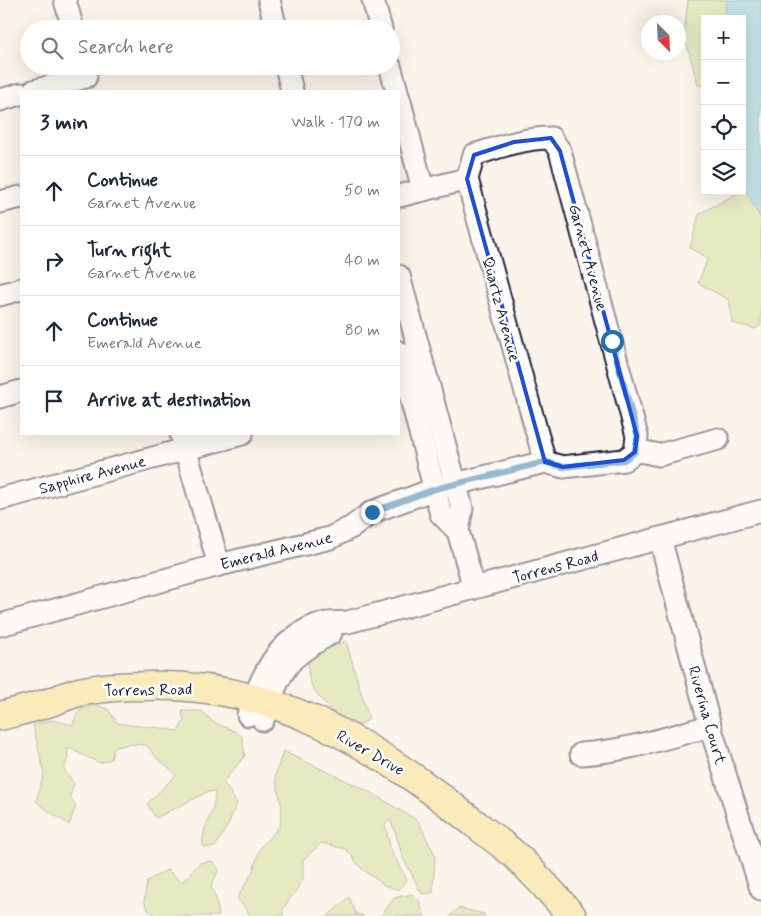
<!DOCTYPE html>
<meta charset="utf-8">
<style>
:root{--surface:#fff;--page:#f2f2f3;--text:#1f2937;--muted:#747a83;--line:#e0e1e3}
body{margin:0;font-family:Mynerve,sans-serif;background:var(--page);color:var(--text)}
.controls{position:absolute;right:15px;top:15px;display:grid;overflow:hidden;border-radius:0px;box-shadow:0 5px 20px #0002}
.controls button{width:45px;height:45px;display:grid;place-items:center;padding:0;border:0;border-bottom:1px solid var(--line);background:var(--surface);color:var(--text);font:25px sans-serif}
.compass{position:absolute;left:641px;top:15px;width:45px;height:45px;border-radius:50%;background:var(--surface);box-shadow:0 5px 20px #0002;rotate:156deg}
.stop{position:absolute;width:15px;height:15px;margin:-11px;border:4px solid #1f6fb2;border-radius:50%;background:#fff}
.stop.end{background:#1f6fb2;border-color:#fff;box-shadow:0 1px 5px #0008}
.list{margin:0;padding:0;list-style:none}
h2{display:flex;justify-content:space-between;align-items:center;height:65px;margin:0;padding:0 20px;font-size:21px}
h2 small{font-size:16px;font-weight:400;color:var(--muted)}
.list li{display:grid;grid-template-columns:32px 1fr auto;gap:15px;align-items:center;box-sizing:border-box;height:70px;padding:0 20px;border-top:1px solid var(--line)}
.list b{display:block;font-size:19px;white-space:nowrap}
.list p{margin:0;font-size:16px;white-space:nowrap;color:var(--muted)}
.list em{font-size:16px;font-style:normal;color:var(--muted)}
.icon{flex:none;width:28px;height:28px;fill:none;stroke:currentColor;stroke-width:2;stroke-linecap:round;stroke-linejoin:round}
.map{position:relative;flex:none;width:761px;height:916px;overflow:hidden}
.search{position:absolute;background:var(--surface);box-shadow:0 5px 20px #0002;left:20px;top:20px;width:380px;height:55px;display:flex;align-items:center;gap:12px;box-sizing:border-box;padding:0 18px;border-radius:28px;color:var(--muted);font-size:19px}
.panel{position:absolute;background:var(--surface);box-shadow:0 5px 20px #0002;left:20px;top:90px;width:380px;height:345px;border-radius:0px}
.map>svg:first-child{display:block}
.green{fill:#ccde92;stroke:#778066}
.water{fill:#7cc7db;stroke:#58859b}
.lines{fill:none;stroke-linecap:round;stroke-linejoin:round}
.minor-casing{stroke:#22223b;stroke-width:25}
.major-casing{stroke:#22223b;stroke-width:31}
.minor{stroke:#fff;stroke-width:21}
.major{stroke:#fae180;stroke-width:28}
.route{stroke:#1f6fb2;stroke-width:6}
.marked{fill:none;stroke:#1d4ed8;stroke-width:4;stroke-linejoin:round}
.labels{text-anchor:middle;stroke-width:5;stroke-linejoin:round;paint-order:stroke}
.street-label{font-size:16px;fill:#22223b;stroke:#fff}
</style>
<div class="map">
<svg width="761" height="916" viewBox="0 0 761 916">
<rect width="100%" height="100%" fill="#fbf4eb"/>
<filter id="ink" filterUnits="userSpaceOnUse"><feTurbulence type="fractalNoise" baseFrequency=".02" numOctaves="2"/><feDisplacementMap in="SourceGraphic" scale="10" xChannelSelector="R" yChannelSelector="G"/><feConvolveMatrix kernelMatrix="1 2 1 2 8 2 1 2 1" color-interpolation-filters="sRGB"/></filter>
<g filter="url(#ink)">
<g class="green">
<polygon points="688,0 730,0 728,19 705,19 705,85 698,85 684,34"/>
<polygon points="745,189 761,219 761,325 755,329 732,323 729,300 698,283 708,258 690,248 699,214"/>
<path d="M346,641l23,78 -7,5 -15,3c-9,-11 -34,-33 -37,-46 -2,-6 -2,-13 -2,-19l10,-9z"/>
<path d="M98,705l11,5 8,13c21,4 41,3 61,8l6,-10 -2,-10h20l11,11 23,10 6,5 3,19 -22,26 14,21 -9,22 -13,22h-12c-3,-20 13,-33 12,-56l-8,1 -51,26 -9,-14 29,-29 -10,-10 -8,-5 -11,-15 -19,-1 -14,4 -3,11 -11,4 -32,-15v10l-4,11 10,15 -4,12 6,10 -7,19c-11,-9 -23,-14 -33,-24l8,-28 -11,-48 19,-5 21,5c4,-17 9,-16 25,-20z"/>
<polygon points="283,751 372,793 418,821 435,855 433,893 422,894 403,858 395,831 390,820 385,825 391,850 407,880 399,890 384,885 361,868 346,849 321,843 303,860 303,880 283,909 283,916 251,916 237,898 252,873 260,848 280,826 282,808 275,776"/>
<polygon points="212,861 219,869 211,886 216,899 219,916 158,916 148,910 144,901 147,881 167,870 182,882 199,863"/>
<polygon points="412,894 420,902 422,911 425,916 381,916 394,898"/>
<polygon points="349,897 356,914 364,916 328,916"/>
<polygon points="459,908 484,914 485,916 450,916"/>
</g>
<polygon class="water" points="727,0 761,0 761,219 742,184 742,19 724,19"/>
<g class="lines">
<g class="minor-casing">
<g id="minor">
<polyline points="65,0 73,29"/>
<polyline points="269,0 276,29"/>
<polyline points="373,0 381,29"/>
<polyline points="286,66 292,91"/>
<polyline points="390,66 397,91"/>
<polyline points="33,91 86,77"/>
<polyline points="399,98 423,190"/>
<polyline points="0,100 21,94"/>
<polyline points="399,196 467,179"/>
<polyline points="0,202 21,197"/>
<polyline points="399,276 462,508 458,531 474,588"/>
<polyline points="0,295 21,289"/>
<polyline points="399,352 441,514 458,531"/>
<polyline points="0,397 21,391"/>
<polyline points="181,434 219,565"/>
<polyline points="635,450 659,455 718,439"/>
<polyline points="0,499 242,434"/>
<polyline points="660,538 710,726 761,889"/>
<path d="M0,625l219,-60 111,-27 22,-11 20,-15 63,-23 110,-27 18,5 61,-7 11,-8 2,-16 -77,-285 -9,-13c-27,0 -52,9 -77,17l-7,24 78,283"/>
<path d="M248,715c13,-38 28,-74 69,-90 9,-3 22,-2 31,-3l413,-111"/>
<path d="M263,720c8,-21 14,-43 29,-60 11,-11 26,-19 39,-27"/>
<path d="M581,754c46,-3 84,-16 129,-28"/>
</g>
</g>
<g class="major-casing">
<path id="major" d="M0,716c15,-4 29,-7 44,-12 12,-3 23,-9 35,-12 22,-5 46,-6 68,-6 120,-4 217,52 309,123 19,15 40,30 59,46 20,19 39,40 57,61"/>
</g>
<use href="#minor" class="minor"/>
<use href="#major" class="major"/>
</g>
</g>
<g class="lines" filter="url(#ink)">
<polyline class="route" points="372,512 435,489 545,462 563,467 624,460 635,452 638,436 612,341"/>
</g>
<path d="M0 0H761V916H0ZM551,138l9,13 77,285 -2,16 -11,8 -61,7 -18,-5 -78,-283 7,-24 40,-13z" fill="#fbf4eb" fill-opacity=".55" fill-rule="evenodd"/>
<path class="marked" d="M551,138l9,13 77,285 -2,16 -11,8 -61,7 -18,-5 -78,-283 7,-24 40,-13z"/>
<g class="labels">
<g class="street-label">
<text transform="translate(589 257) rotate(75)" y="6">Garnet Avenue</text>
<text transform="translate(502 309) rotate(75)" y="6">Quartz Avenue</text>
<text transform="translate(92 474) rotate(-15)" y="6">Sapphire Avenue</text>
<text transform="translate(276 550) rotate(-14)" y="6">Emerald Avenue</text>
<text transform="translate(555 566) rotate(-15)" y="6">Torrens Road</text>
<text transform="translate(148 689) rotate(-1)" y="6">Torrens Road</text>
<text transform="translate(708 715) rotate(74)" y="6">Riverina Court</text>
<text transform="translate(371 752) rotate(30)" y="6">River Drive</text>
</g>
</g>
</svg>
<div class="controls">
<button>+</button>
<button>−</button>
<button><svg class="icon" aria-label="locate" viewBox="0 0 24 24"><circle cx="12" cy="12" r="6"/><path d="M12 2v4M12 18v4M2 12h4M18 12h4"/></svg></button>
<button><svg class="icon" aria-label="layers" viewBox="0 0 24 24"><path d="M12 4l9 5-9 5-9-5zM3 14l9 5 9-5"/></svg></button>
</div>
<svg class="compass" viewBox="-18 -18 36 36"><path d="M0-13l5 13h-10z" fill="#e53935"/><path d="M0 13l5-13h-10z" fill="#747a83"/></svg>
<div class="stop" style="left:612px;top:341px"></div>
<div class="stop end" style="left:372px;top:512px"></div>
<div class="search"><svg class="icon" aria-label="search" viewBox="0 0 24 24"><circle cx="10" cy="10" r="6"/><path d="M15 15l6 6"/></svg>Search here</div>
<section class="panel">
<h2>3 min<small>Walk · 170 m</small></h2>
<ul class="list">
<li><svg class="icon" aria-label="ahead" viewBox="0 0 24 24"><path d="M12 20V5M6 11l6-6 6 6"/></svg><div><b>Continue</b><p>Garnet Avenue</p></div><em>50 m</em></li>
<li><svg class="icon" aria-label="right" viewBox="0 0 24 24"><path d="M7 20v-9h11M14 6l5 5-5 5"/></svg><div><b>Turn right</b><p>Garnet Avenue</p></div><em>40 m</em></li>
<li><svg class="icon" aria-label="ahead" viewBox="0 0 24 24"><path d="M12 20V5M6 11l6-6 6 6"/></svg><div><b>Continue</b><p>Emerald Avenue</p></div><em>80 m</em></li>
<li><svg class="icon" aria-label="arrive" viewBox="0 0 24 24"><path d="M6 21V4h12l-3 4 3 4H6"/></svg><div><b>Arrive at destination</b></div></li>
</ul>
</section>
</div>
